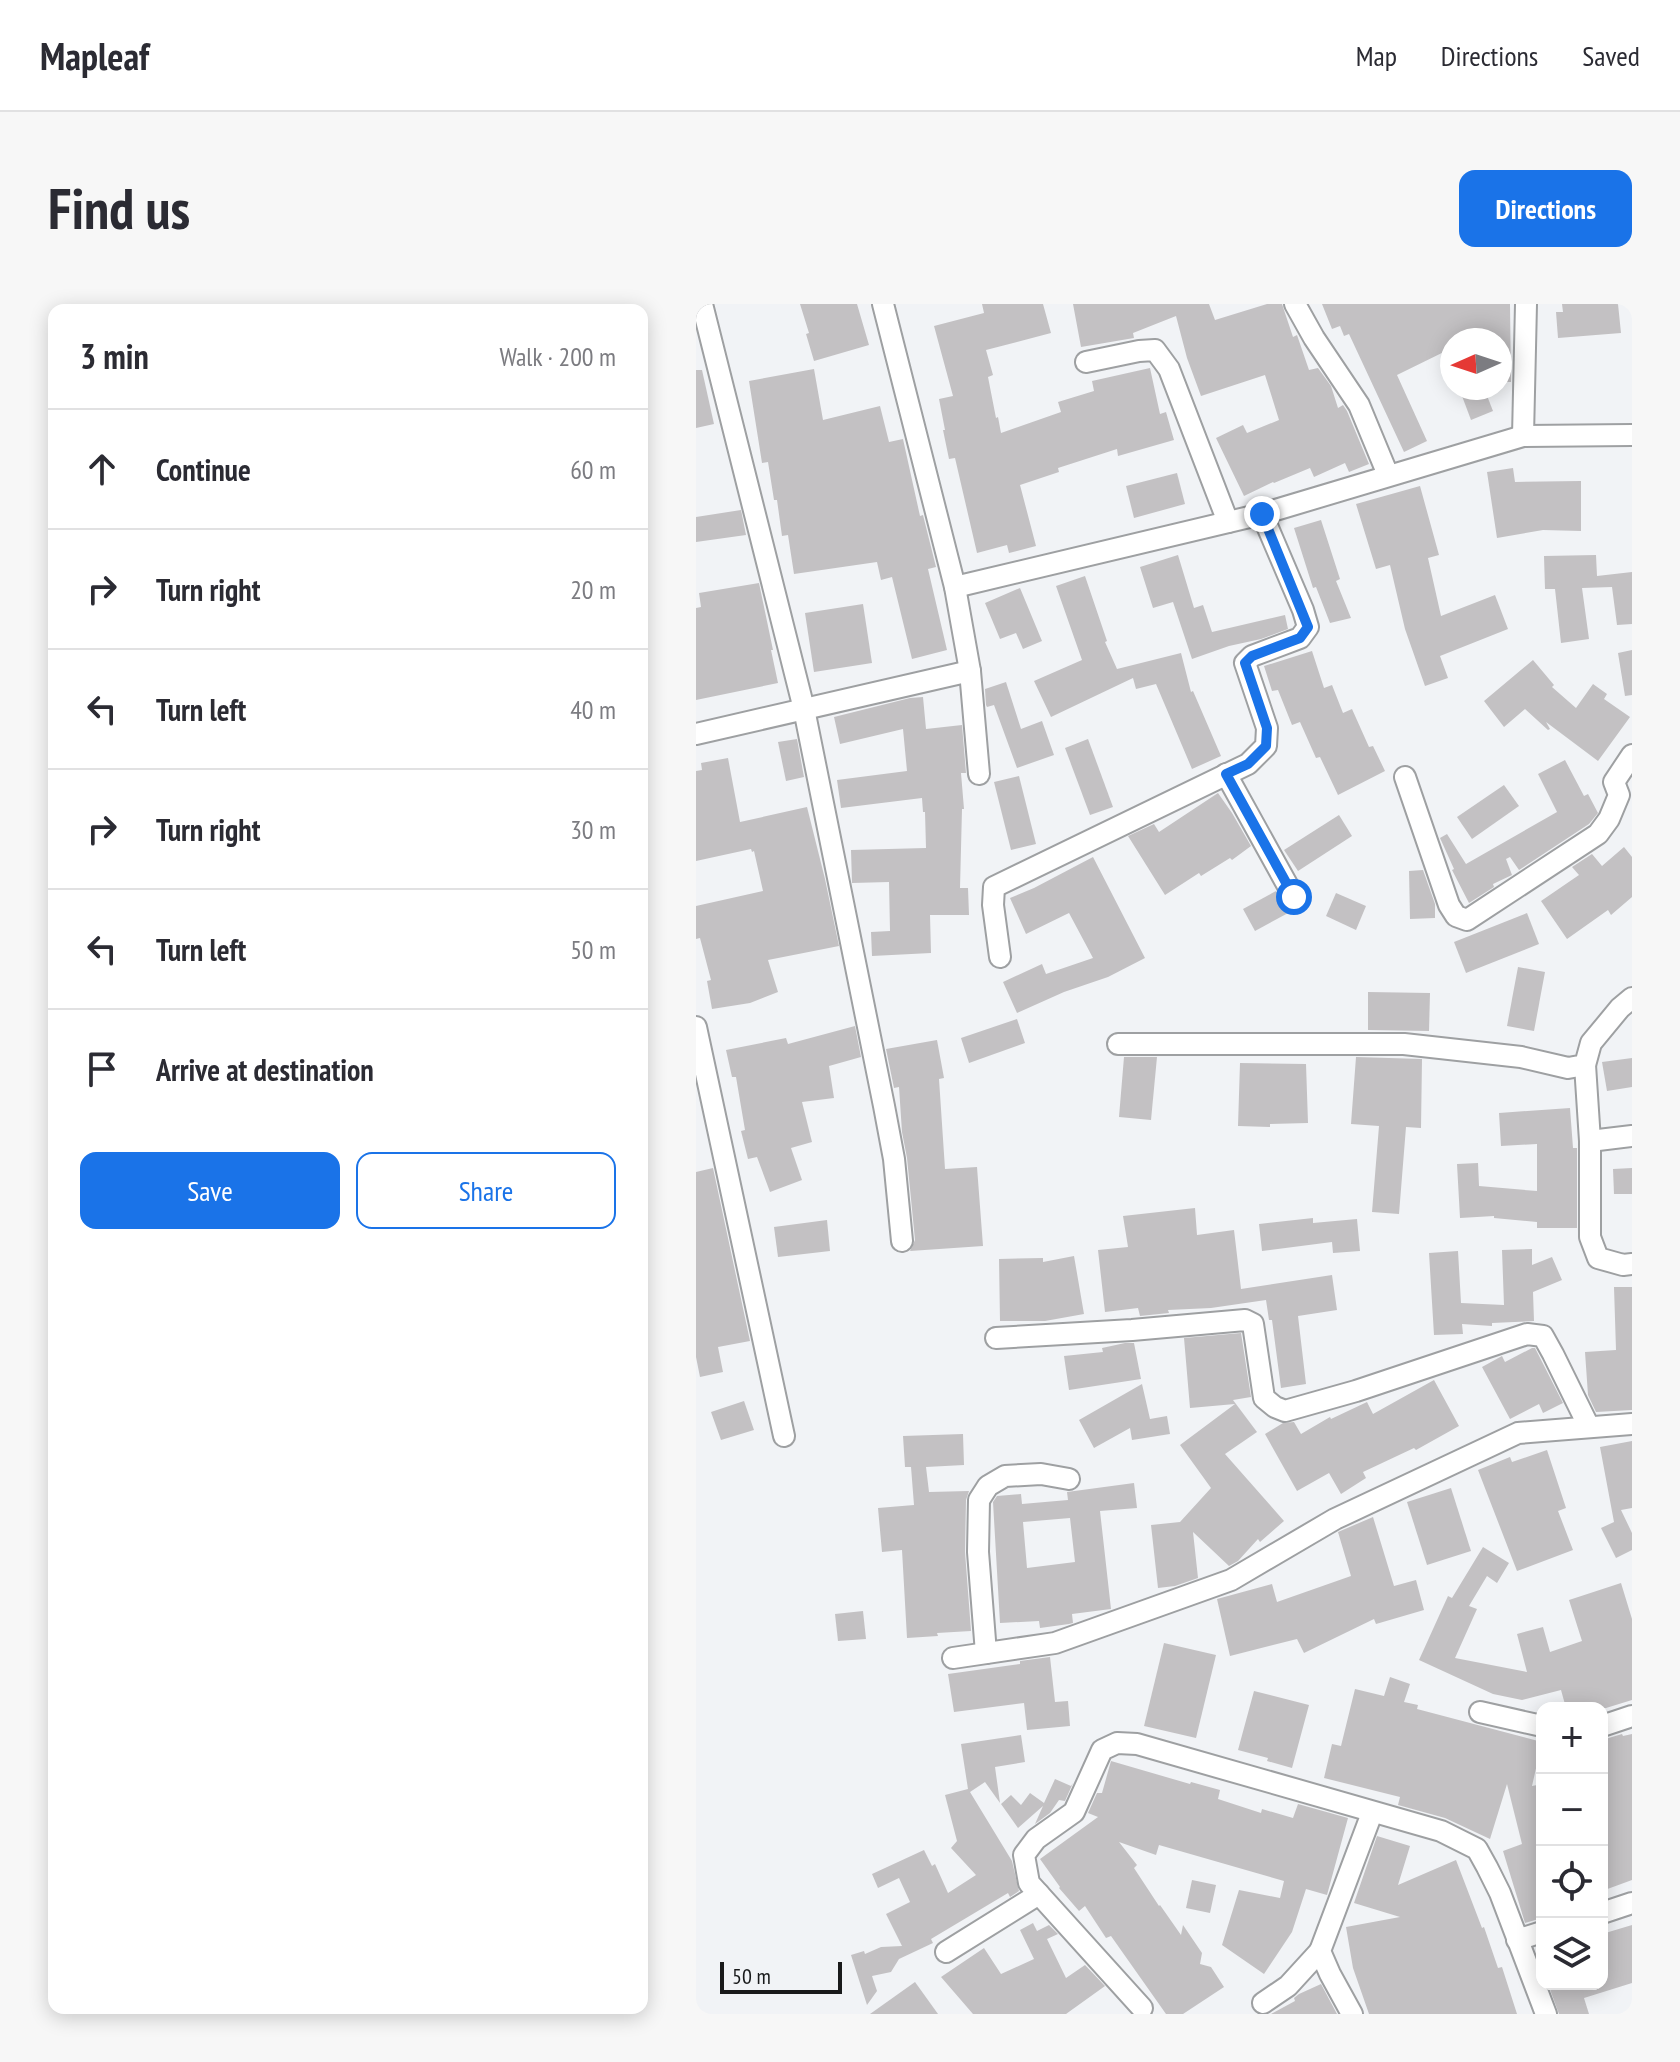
<!DOCTYPE html>
<meta charset="utf-8">
<style>
:root{--surface:#fff;--page:#f7f7f7;--text:#2b2b33;--muted:#7c7c81;--line:#e1e1e2;--accent:#1a73e8}
body{margin:0;font-family:"PT Sans Narrow",sans-serif;background:var(--page);color:var(--text)}
.controls{position:absolute;right:24px;bottom:24px;display:grid;overflow:hidden;border-radius:16px;box-shadow:0 4px 20px #0003}
.controls button{width:72px;height:72px;display:grid;place-items:center;padding:0;border:0;border-bottom:2px solid var(--line);background:var(--surface);color:var(--text);font:40px sans-serif}
.compass{position:absolute;left:744px;top:24px;width:72px;height:72px;border-radius:50%;background:var(--surface);box-shadow:0 4px 20px #0003;rotate:267deg}
.scale{position:absolute;left:24px;bottom:20px;width:122px;box-sizing:border-box;padding-left:8px;border:4px solid #191a1b;border-top:0;font-size:22px;line-height:28px;white-space:nowrap;color:#191a1b;-webkit-text-stroke:6px #f1f3f6;paint-order:stroke}
.stop{position:absolute;width:24px;height:24px;margin:-18px;border:6px solid #1a73e8;border-radius:50%;background:#fff}
.stop.end{background:#1a73e8;border-color:#fff;box-shadow:0 2px 8px #0008}
.list{margin:0;padding:0;list-style:none}
h2{display:flex;justify-content:space-between;align-items:center;height:104px;margin:0;padding:0 32px;font-size:34px}
h2 small{font-size:26px;font-weight:400;color:var(--muted)}
.list li{display:grid;grid-template-columns:52px 1fr auto;gap:24px;align-items:center;box-sizing:border-box;height:120px;padding:0 32px;border-top:2px solid var(--line)}
.list b{display:block;font-size:30px;white-space:nowrap}
.list em{font-size:26px;font-style:normal;color:var(--muted)}
.actions{display:flex;gap:16px;padding:24px 32px}
.actions a{flex:1;padding:18px 0;border:2px solid var(--accent);border-radius:16px;text-align:center;font-size:28px;color:var(--accent)}
.actions .main{background:var(--accent);color:#fff}
.icon{flex:none;width:44px;height:44px;fill:none;stroke:currentColor;stroke-width:2;stroke-linecap:round;stroke-linejoin:round}
.map{position:relative;flex:none;width:936px;height:1710px;overflow:hidden;border-radius:16px}
header{display:flex;align-items:center;gap:48px;box-sizing:border-box;height:112px;padding:0 40px;background:var(--surface);border-bottom:2px solid var(--line)}
header strong{font-size:38px}
nav{display:flex;gap:44px;margin-inline-start:auto;font-size:28px}
.intro{display:flex;align-items:center;justify-content:space-between;box-sizing:border-box;height:192px;padding:0 48px}
h1{margin:0;font-size:56px}
.button{padding:20px 36px;border-radius:16px;background:var(--accent);color:#fff;font-size:28px;font-weight:700}
main{display:flex;gap:48px;padding:0 48px}
aside{flex:1;background:var(--surface);border-radius:16px;box-shadow:0 4px 20px #0003}
.map>svg:first-child{display:block}
.building{fill:#c3c1c3;fill-rule:evenodd}
.lines{fill:none;stroke-linecap:round;stroke-linejoin:round}
.minor-casing{stroke:#9ea0a2;stroke-width:24}
.minor{stroke:#fff;stroke-width:20}
.route{stroke:#1a73e8;stroke-width:10}
</style>
<header>
<strong>Mapleaf</strong>
<nav><a>Map</a><a>Directions</a><a>Saved</a></nav>
</header>
<div class="intro"><h1>Find us</h1><a class="button">Directions</a></div>
<main>
<aside>
<h2>3 min<small>Walk · 200 m</small></h2>
<ul class="list">
<li><svg class="icon" aria-label="ahead" viewBox="0 0 24 24"><path d="M12 20V5M6 11l6-6 6 6"/></svg><div><b>Continue</b></div><em>60 m</em></li>
<li><svg class="icon" aria-label="right" viewBox="0 0 24 24"><path d="M7 20v-9h11M14 6l5 5-5 5"/></svg><div><b>Turn right</b></div><em>20 m</em></li>
<li><svg class="icon" aria-label="left" viewBox="0 0 24 24"><path d="M17 20v-9H6M10 6l-5 5 5 5"/></svg><div><b>Turn left</b></div><em>40 m</em></li>
<li><svg class="icon" aria-label="right" viewBox="0 0 24 24"><path d="M7 20v-9h11M14 6l5 5-5 5"/></svg><div><b>Turn right</b></div><em>30 m</em></li>
<li><svg class="icon" aria-label="left" viewBox="0 0 24 24"><path d="M17 20v-9H6M10 6l-5 5 5 5"/></svg><div><b>Turn left</b></div><em>50 m</em></li>
<li><svg class="icon" aria-label="arrive" viewBox="0 0 24 24"><path d="M6 21V4h12l-3 4 3 4H6"/></svg><div><b>Arrive at destination</b></div></li>
</ul>
<div class="actions"><a class="main">Save</a><a>Share</a></div>
</aside>
<div class="map">
<svg width="936" height="1710" viewBox="0 0 936 1710">
<rect width="100%" height="100%" fill="#f1f3f6"/>
<g class="building">
<polygon points="104,0 161,0 173,41 118,57 110,30 113,29"/>
<polygon points="286,0 347,0 355,29 290,46 297,71 292,73 300,114 302,113 305,129 365,108 362,98 398,87 396,77 454,64 464,110 470,108 478,136 422,152 421,145 362,164 363,168 324,181 340,242 313,249 311,241 281,249 259,154 253,155 247,126 249,126 243,95 257,92 238,22 288,9"/>
<polygon points="377,0 513,0 519,16 571,0 586,0 597,33 601,31 613,66 622,64 635,82 642,104 647,101 651,107 673,160 653,168 649,159 618,173 614,164 578,179 577,178 548,192 520,134 547,121 551,129 583,116 569,71 505,92 491,54 480,12 437,29 438,34 385,43"/>
<polygon points="626,0 814,0 815,78 804,78 804,36 756,36 756,44 701,71 731,137 708,148 653,30 648,32 644,22 636,25"/>
<polygon points="866,0 922,0 925,29 862,34 860,8 867,8"/>
<polygon points="118,65 127,116 184,102 193,138 207,135 224,212 227,211 240,263 232,265 251,346 216,355 196,273 185,276 181,258 98,270 92,231 86,232 81,196 78,196 72,158 66,159 53,77"/>
<polygon points="0,66 6,66 18,120 0,124"/>
<polygon points="763,84 788,84 797,107 775,116"/>
<polygon points="817,164 819,178 885,177 885,227 847,226 801,234 791,168"/>
<polygon points="481,169 489,200 438,214 430,182"/>
<polygon points="724,182 743,251 732,254 745,312 799,291 812,325 744,352 752,374 729,382 709,325 694,261 680,265 660,200"/>
<polygon points="45,206 50,231 0,238 0,213"/>
<polygon points="625,216 644,275 640,277 655,314 634,319 620,283 617,284 598,224"/>
<polygon points="482,251 498,304 507,301 516,328 589,311 592,325 565,335 533,342 496,355 477,298 457,304 444,263"/>
<polygon points="900,251 901,272 936,268 936,320 921,321 916,283 886,284 893,335 865,339 859,285 849,285 848,252"/>
<polygon points="389,272 411,337 409,338 421,365 485,349 495,388 497,387 525,452 496,465 460,380 440,385 437,374 355,413 338,377 386,356 360,282"/>
<polygon points="63,279 77,346 75,346 82,379 0,396 0,304 5,303 3,289"/>
<polygon points="324,284 346,337 327,345 320,329 304,335 289,299"/>
<polygon points="167,300 176,359 118,368 109,309"/>
<polygon points="936,346 936,391 929,392 922,349"/>
<polygon points="616,347 628,384 636,381 647,409 656,405 673,443 677,442 689,467 642,491 624,453 620,454 604,418 596,421 582,386 576,387 568,362"/>
<polygon points="837,356 858,381 856,383 880,404 897,380 911,390 908,395 934,413 902,457 850,418 854,425 852,426 829,405 808,423 788,397"/>
<polygon points="310,378 325,425 346,417 358,451 321,464 298,401 291,403 290,401 289,385"/>
<polygon points="227,393 230,425 266,421 270,469 265,469 268,505 266,505 264,584 272,584 273,611 234,611 235,649 176,652 175,628 194,627 193,578 156,579 155,546 230,544 229,508 227,508 226,494 145,504 141,476 211,467 207,425 144,440 138,413 214,394"/>
<polygon points="101,435 108,473 90,477 82,438"/>
<polygon points="392,435 417,503 394,511 369,444"/>
<polygon points="32,454 44,518 111,503 129,575 143,642 72,656 82,688 54,699 16,705 11,677 15,676 4,634 0,635 0,602 67,587 58,547 56,548 55,545 0,557 0,467 6,466 5,459"/>
<polygon points="869,456 888,492 892,490 902,509 893,520 823,566 814,553 810,555 816,571 797,580 798,583 773,599 756,566 758,565 744,534 751,530 770,560 861,508 842,470"/>
<polygon points="323,472 340,540 315,546 298,478"/>
<polygon points="808,481 823,502 776,535 761,513"/>
<polygon points="522,489 536,509 555,542 536,556 534,554 505,572 503,569 469,591 432,532 458,520 463,528"/>
<polygon points="643,511 656,532 602,567 588,546"/>
<polygon points="928,543 936,553 936,593 915,611 912,606 871,635 845,597 883,571 876,563 896,550 906,562"/>
<polygon points="397,553 449,654 412,673 368,688 321,709 307,678 346,660 350,670 397,654 373,609 330,630 314,594 338,584"/>
<polygon points="727,566 739,600 739,614 714,615 713,567"/>
<polygon points="580,587 594,608 559,627 547,605"/>
<polygon points="640,589 670,602 660,626 630,612"/>
<polygon points="831,609 843,640 770,669 758,638"/>
<polygon points="822,663 849,668 838,727 811,722"/>
<polygon points="672,688 734,689 733,727 672,726"/>
<polygon points="321,715 329,739 273,759 265,734"/>
<polygon points="159,722 165,753 133,762 138,794 106,798 116,838 95,844 106,876 74,888 61,853 52,855 45,827 49,826 40,773 36,773 30,746 90,734 92,740"/>
<polygon points="241,736 248,774 243,775 249,865 281,863 287,942 214,947 219,936 211,854 206,828 203,783 198,784 190,745"/>
<polygon points="428,753 461,753 455,816 423,813"/>
<polygon points="660,753 726,755 725,824 710,823 703,910 676,908 683,822 655,820"/>
<polygon points="936,754 936,783 911,787 906,758"/>
<polygon points="544,759 610,760 612,819 574,820 574,823 542,822"/>
<polygon points="874,804 877,844 881,844 881,924 841,924 841,918 798,914 798,912 764,914 761,860 782,859 783,882 841,887 841,840 805,842 803,809"/>
<polygon points="17,864 54,1037 22,1043 27,1068 4,1073 0,1053 0,868"/>
<polygon points="936,864 936,890 918,890 917,865"/>
<polygon points="499,904 501,931 538,926 545,985 636,971 641,1006 602,1012 610,1080 585,1084 576,1016 573,1016 570,996 515,1004 472,1006 473,1009 444,1012 442,1004 409,1008 402,946 432,943 427,912"/>
<polygon points="617,914 617,919 661,915 664,947 637,949 636,938 566,947 563,920"/>
<polygon points="131,916 134,947 82,953 78,923"/>
<polygon points="836,945 836,961 856,953 866,976 837,988 838,1017 796,1019 796,1022 766,1020 767,1030 738,1031 733,949 762,947 765,999 808,1001 806,946"/>
<polygon points="378,952 388,1010 349,1017 304,1017 303,955 347,954 347,958"/>
<polygon points="918,983 936,983 936,1106 900,1108 892,1091 889,1048 920,1046"/>
<polygon points="545,1029 555,1093 537,1096 561,1128 529,1150 588,1217 564,1238 562,1235 542,1257 533,1262 497,1228 502,1274 479,1282 462,1284 455,1221 484,1218 515,1184 484,1141 539,1100 494,1104 488,1034"/>
<polygon points="429,1039 438,1039 445,1075 373,1086 368,1052 407,1048 406,1044"/>
<polygon points="836,1044 839,1044 867,1099 847,1109 843,1100 814,1115 786,1063 806,1052 809,1058"/>
<polygon points="738,1076 763,1122 720,1146 718,1144 667,1168 670,1174 645,1190 633,1169 601,1187 569,1130 587,1119 598,1118 605,1130 634,1113 635,1115 671,1098 677,1110"/>
<polygon points="446,1080 454,1115 471,1112 474,1130 436,1136 434,1124 398,1144 383,1116"/>
<polygon points="48,1097 58,1126 25,1136 15,1108"/>
<polygon points="267,1130 268,1161 230,1163 233,1188 273,1187 270,1196 269,1248 275,1327 241,1329 242,1332 211,1334 206,1246 186,1248 182,1204 218,1201 215,1163 209,1163 207,1132"/>
<polygon points="936,1137 936,1204 925,1206 936,1229 936,1246 920,1254 905,1224 918,1218 904,1143"/>
<polygon points="851,1146 870,1204 862,1207 877,1246 821,1267 782,1166 814,1153 816,1158"/>
<path d="M438,1179l3,25 -37,3 11,98 -39,5 1,9 -4,1 -29,4 -1,-7 -39,2 -7,-121 4,-6 24,-2 1,10 46,-4 -1,-8zM374,1214l5,44 -48,6 -4,-46z"/>
<polygon points="755,1184 775,1247 731,1261 711,1198"/>
<polygon points="677,1213 698,1282 720,1276 728,1306 680,1320 678,1315 608,1349 601,1335 534,1352 521,1295 576,1280 581,1298 655,1272 642,1228"/>
<polygon points="787,1243 813,1259 801,1279 791,1272 773,1302 781,1305 759,1354 831,1368 821,1330 847,1323 854,1348 886,1337 873,1296 925,1279 936,1315 936,1396 910,1404 870,1404 865,1386 826,1396 797,1390 723,1356 752,1292 756,1294"/>
<polygon points="167,1307 170,1335 142,1337 139,1310"/>
<polygon points="468,1339 520,1351 500,1434 448,1422"/>
<polygon points="354,1353 359,1398 372,1397 374,1422 331,1426 328,1399 258,1408 252,1370 324,1360 324,1357"/>
<polygon points="694,1373 714,1380 708,1398 722,1401 721,1405 846,1438 836,1482 846,1480 846,1614 829,1619 807,1547 826,1540 811,1480 794,1535 749,1514 702,1501 704,1493 628,1474 636,1440 645,1442 659,1385 688,1392"/>
<polygon points="558,1387 613,1401 596,1464 571,1457 572,1454 542,1446"/>
<polygon points="926,1430 927,1432 936,1430 936,1576 906,1587 906,1436"/>
<polygon points="325,1431 329,1458 299,1463 304,1499 289,1478 274,1488 316,1557 323,1587 314,1593 312,1589 235,1635 237,1639 203,1655 195,1668 176,1672 181,1687 171,1701 155,1651 168,1647 169,1650 185,1643 206,1642 190,1610 214,1598 203,1574 182,1584 176,1570 228,1546 236,1562 239,1560 252,1589 280,1571 255,1544 261,1537 249,1491 272,1485 265,1440"/>
<polygon points="415,1457 494,1480 495,1478 524,1486 522,1495 565,1509 566,1505 597,1514 602,1500 652,1514 631,1591 610,1585 596,1628 568,1670 526,1641 543,1586 584,1594 588,1577 463,1541 460,1551 423,1538 441,1561 438,1564 463,1602 464,1601 485,1631 487,1621 506,1649 504,1660 515,1663 528,1683 487,1710 470,1710 415,1632 410,1634 389,1602 383,1607 363,1584 364,1583 344,1555 402,1513 392,1509 401,1489 406,1489"/>
<polygon points="359,1475 375,1482 377,1479 369,1497 363,1496 354,1509 339,1520 347,1502 322,1524 305,1500 315,1491 325,1501 334,1489 348,1499"/>
<polygon points="681,1532 714,1542 702,1581 760,1556 786,1624 788,1623 802,1664 806,1663 821,1710 673,1710 657,1664 650,1623 704,1613 658,1599"/>
<polygon points="496,1576 520,1581 514,1609 490,1604"/>
<polygon points="337,1619 341,1627 353,1621 362,1630 351,1635 370,1674 389,1661 409,1682 370,1710 277,1710 245,1673 288,1644 305,1670 338,1655 324,1626"/>
<polygon points="936,1621 936,1679 888,1694 893,1710 863,1710 852,1680 906,1680 906,1630"/>
<polygon points="219,1678 242,1710 174,1710"/>
<polygon points="625,1680 641,1710 575,1710 599,1697 598,1694 603,1690"/>
</g>
<g class="lines">
<g class="minor-casing">
<g id="minor">
<polyline points="6,0 108,405 188,802 198,855 206,937"/>
<polyline points="187,0 259,283 274,367 283,470"/>
<polyline points="599,0 618,34 663,101 692,171"/>
<polyline points="390,58 443,47 459,46 473,65 532,218"/>
<polyline points="827,132 830,0"/>
<polyline points="259,283 566,210 827,132 936,131"/>
<polyline points="0,430 274,367"/>
<polyline points="530,470 598,593"/>
<polyline points="709,473 753,601 760,612 771,616 902,530 913,515 923,491 918,478 936,451"/>
<polyline points="304,653 297,601 298,583 552,460 570,442 571,424 549,359 556,352 604,334 612,323 607,306 566,210"/>
<polyline points="0,723 88,1132"/>
<polyline points="422,740 708,740 825,753 872,764 889,761 895,739 924,704 936,694"/>
<polyline points="889,761 894,837 894,933 902,954 927,961 936,960"/>
<polyline points="894,837 936,832"/>
<polyline points="300,1034 436,1026 549,1016 557,1020 568,1094 579,1103 589,1107 660,1087 831,1030 847,1032 857,1050 893,1123"/>
<polyline points="290,1349 282,1248 283,1196 292,1182 309,1172 345,1170 373,1175"/>
<polyline points="257,1354 359,1339 535,1276 639,1215 822,1129 936,1120"/>
<polyline points="784,1408 846,1422"/>
<polyline points="906,1422 936,1412"/>
<polyline points="906,1609 936,1599"/>
<polyline points="821,1636 846,1628"/>
<polyline points="250,1648 343,1590"/>
<polyline points="567,1699 592,1682 624,1647"/>
<polyline points="446,1704 333,1579 328,1551 340,1535 378,1508 406,1446 421,1439 441,1440 745,1527 781,1545 791,1563 804,1589 850,1710"/>
<polyline points="656,1710 634,1670 624,1647 676,1509"/>
</g>
</g>
<use href="#minor" class="minor"/>
</g>
<g class="lines">
<polyline class="route" points="566,210 612,323 604,334 556,352 549,359 571,424 570,442 552,460 530,470 598,593"/>
</g>
</svg>
<div class="controls">
<button>+</button>
<button>−</button>
<button><svg class="icon" aria-label="locate" viewBox="0 0 24 24"><circle cx="12" cy="12" r="6"/><path d="M12 2v4M12 18v4M2 12h4M18 12h4"/></svg></button>
<button><svg class="icon" aria-label="layers" viewBox="0 0 24 24"><path d="M12 4l9 5-9 5-9-5zM3 14l9 5 9-5"/></svg></button>
</div>
<svg class="compass" viewBox="-18 -18 36 36"><path d="M0-13l5 13h-10z" fill="#e53935"/><path d="M0 13l5-13h-10z" fill="#7c7c81"/></svg>
<div class="scale">50 m</div>
<div class="stop" style="left:598px;top:593px"></div>
<div class="stop end" style="left:566px;top:210px"></div>
</div>
</main>
